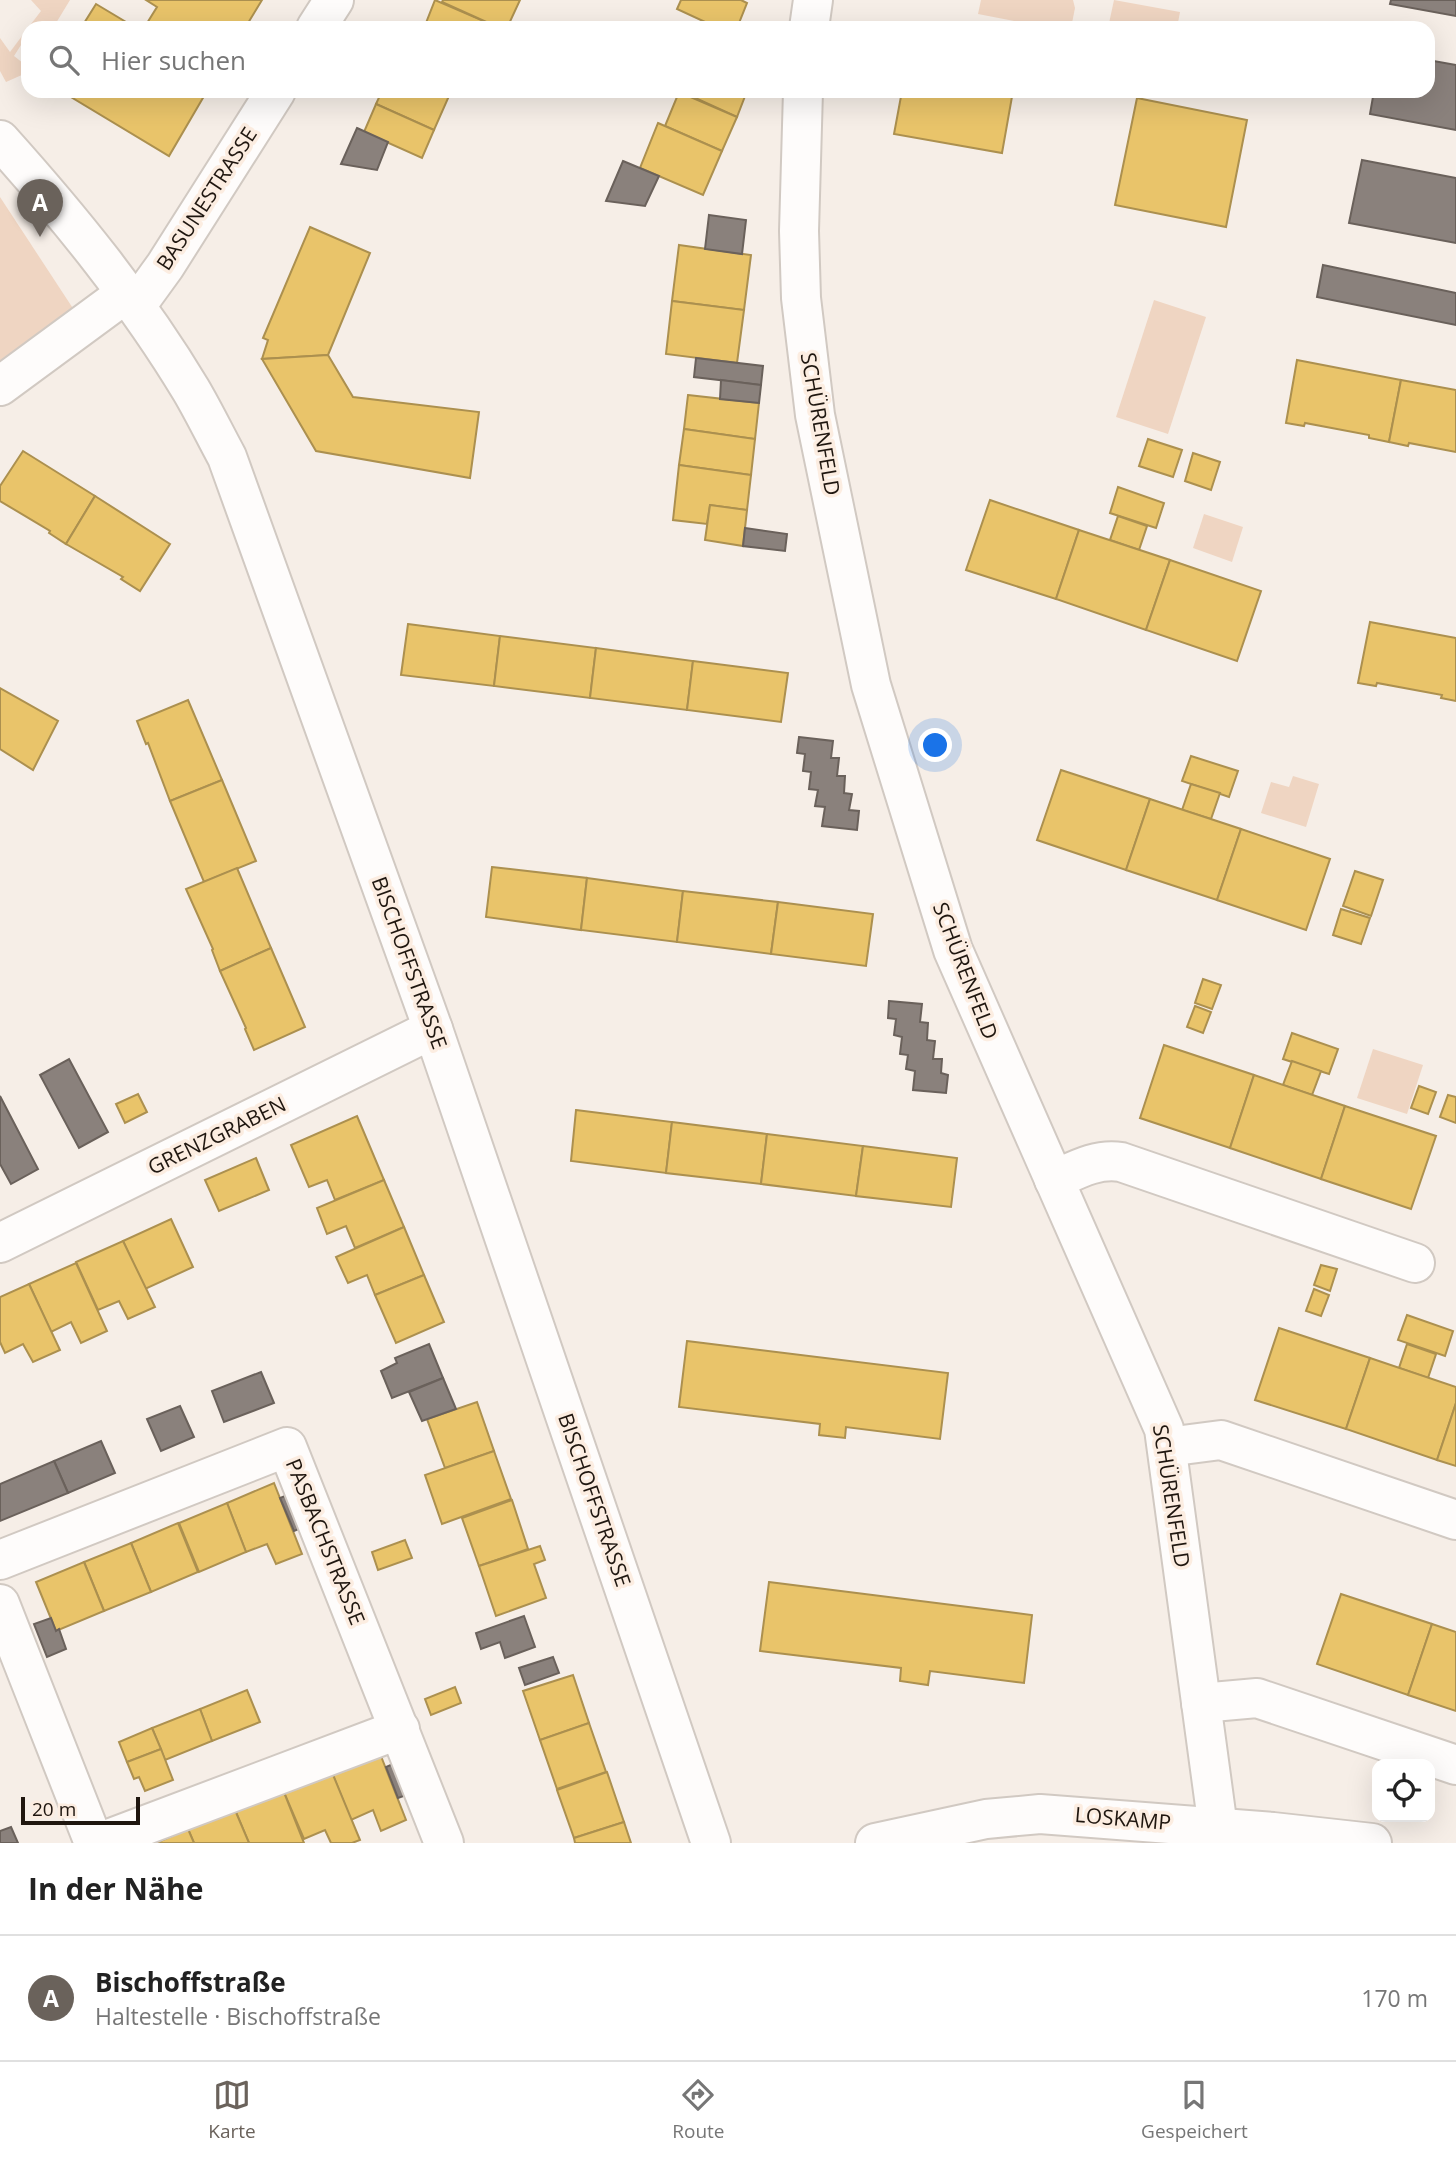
<!DOCTYPE html>
<html lang="de">
<meta charset="utf-8">
<style>
:root{--surface:#fff;--page:#f6f6f6;--text:#222;--muted:#767676;--line:#e0e0e0;--accent:#6a625b}
body{margin:0;font-family:"Open Sans",sans-serif;background:var(--page);color:var(--text)}
.controls{position:absolute;right:21px;bottom:21px;display:grid;overflow:hidden;border-radius:14px;box-shadow:0 7px 28px #0002}
.controls button{width:63px;height:63px;display:grid;place-items:center;padding:0;border:0;border-bottom:2px solid var(--line);background:var(--surface);color:var(--text);font:35px sans-serif}
.scale{position:absolute;left:21px;bottom:18px;width:119px;box-sizing:border-box;padding-left:7px;border:4px solid #1f160f;border-top:0;font-size:19px;line-height:24px;white-space:nowrap;color:#1f160f;-webkit-text-stroke:5px #fcede1;paint-order:stroke}
.you{position:absolute;left:936px;top:746px;width:24px;height:24px;margin:-18px;border:5px solid #fff;border-radius:50%;background:#1a73e8;box-shadow:0 0 0 10px #1a73e833}
.badge{display:grid;place-items:center;width:46px;height:46px;border-radius:50%;background:var(--accent);color:#fff;font-size:23px;font-weight:700}
.pin{position:absolute;translate:-50% -58px;filter:drop-shadow(0 2px 4px #0008)}
.pin::after{content:'';position:absolute;top:37px;width:24px;height:21px;background:inherit;clip-path:polygon(0 0,100% 0,50% 100%)}
.list{margin:0;padding:0;list-style:none}
h2{display:flex;justify-content:space-between;align-items:center;height:91px;margin:0;padding:0 28px;font-size:30px}
h2 small{font-size:23px;font-weight:400;color:var(--muted)}
.list li{display:grid;grid-template-columns:46px 1fr auto;gap:21px;align-items:center;box-sizing:border-box;height:126px;padding:0 28px;border-top:2px solid var(--line)}
.list b{display:block;font-size:26px;white-space:nowrap}
.list p{margin:0;font-size:23px;white-space:nowrap;color:var(--muted)}
.list em{font-size:23px;font-style:normal;color:var(--muted)}
.icon{flex:none;width:38px;height:38px;fill:none;stroke:currentColor;stroke-width:2;stroke-linecap:round;stroke-linejoin:round}
.map{position:relative;flex:none;width:1456px;height:1843px;overflow:hidden}
.search{position:absolute;background:var(--surface);box-shadow:0 7px 28px #0002;left:21px;right:21px;top:21px;height:77px;display:flex;align-items:center;gap:18px;box-sizing:border-box;padding:0 24px;border-radius:21px;color:var(--muted);font-size:26px}
.sheet{height:217px;background:var(--surface)}
nav{display:flex;justify-content:space-around;align-items:center;box-sizing:border-box;height:98px;border-top:2px solid var(--line);background:var(--surface);font-size:19px;color:var(--muted)}
nav a{display:grid;justify-items:center;gap:4px}
nav .on{color:var(--accent)}
.map>svg:first-child{display:block}
.green{fill:#efd5c2}
.homes{fill:#e9c46a;stroke:#ac904f;stroke-width:2}
.industry{fill:#8a817c;stroke:#6a615b;stroke-width:2}
.lines{fill:none;stroke-linecap:round;stroke-linejoin:round}
.minor-casing{stroke:#d1c9c2;stroke-width:42}
.minor{stroke:#fefcfb;stroke-width:38}
.labels{text-anchor:middle;stroke-width:7;stroke-linejoin:round;paint-order:stroke}
.street-label{font-size:21px;fill:#1f160f;stroke:#fcede1}
</style>
<div class="map">
<svg width="1456" height="1843" viewBox="0 0 1456 1843">
<rect width="100%" height="100%" fill="#f6eee7"/>
<g class="green">
<polygon points="31,0 70,0 53,28 38,28 34,26 28,28 41,11"/>
<polygon points="981,0 1073,0 1075,8 1071,28 1050,28 978,14"/>
<polygon points="1114,0 1180,12 1177,28 1108,28"/>
<polygon points="28,28 28,34 14,56 28,67 24,74 6,82 0,71 0,38 10,52"/>
<polygon points="0,197 76,313 0,371"/>
<polygon points="1154,300 1206,317 1168,434 1116,417"/>
<polygon points="1204,514 1243,527 1232,562 1193,548"/>
<polygon points="1293,776 1319,784 1306,827 1261,813 1271,782 1289,787"/>
<polygon points="1373,1049 1423,1065 1407,1114 1357,1098"/>
</g>
<g class="homes">
<polygon points="146,0 262,0 245,28 144,28 157,7"/>
<polygon points="435,0 493,25 492,28 424,28"/>
<polygon points="443,0 520,0 507,28 493,25 442,2"/>
<polygon points="681,0 741,0 747,3 737,28 718,28 677,9"/>
<polygon points="96,4 136,28 81,28"/>
<polygon points="61,91 207,91 169,156"/>
<polygon points="382,91 439,91 449,96 434,130 376,104"/>
<polygon points="680,91 747,91 737,117"/>
<polygon points="902,91 1013,91 1002,153 894,134"/>
<polygon points="679,92 737,117 722,151 665,126"/>
<polygon points="1137,98 1247,120 1226,227 1115,205"/>
<polygon points="376,104 434,130 422,158 364,132"/>
<polygon points="658,123 722,151 703,195 640,168"/>
<polygon points="310,227 370,253 328,355 262,359 268,340 263,338"/>
<polygon points="679,245 751,255 744,310 672,301"/>
<polygon points="672,301 744,310 737,363 666,354"/>
<polygon points="328,355 353,397 479,412 470,478 316,451 262,359"/>
<polygon points="1297,360 1401,380 1389,442 1369,438 1369,435 1305,423 1304,426 1286,423"/>
<polygon points="1401,380 1456,390 1456,452 1409,443 1408,446 1389,442"/>
<polygon points="688,395 759,403 755,439 684,429"/>
<polygon points="684,429 755,439 751,475 679,465"/>
<polygon points="1148,439 1182,450 1173,477 1139,466"/>
<polygon points="23,451 95,496 66,544 49,533 50,531 0,501 0,486"/>
<polygon points="1193,453 1220,462 1211,490 1185,481"/>
<polygon points="679,465 751,475 747,510 710,505 707,524 673,520"/>
<polygon points="1118,487 1164,503 1156,528 1110,513"/>
<polygon points="95,496 170,544 140,591 121,579 123,577 66,544"/>
<polygon points="990,500 1079,530 1056,599 966,570"/>
<polygon points="710,505 747,510 743,546 705,540"/>
<polygon points="1118,516 1147,526 1139,550 1110,540"/>
<polygon points="1079,530 1170,560 1146,630 1056,599"/>
<polygon points="1170,560 1261,591 1237,661 1146,630"/>
<polygon points="1370,622 1456,638 1456,701 1441,698 1442,695 1377,683 1376,686 1358,683"/>
<polygon points="408,624 500,636 494,686 401,675"/>
<polygon points="500,636 596,648 590,698 494,686"/>
<polygon points="596,648 693,661 687,710 590,698"/>
<polygon points="693,661 788,673 781,722 687,710"/>
<polygon points="0,688 58,721 33,770 0,749"/>
<polygon points="188,700 222,780 170,801 148,743 146,744 137,721"/>
<polygon points="1191,756 1238,771 1229,797 1182,781"/>
<polygon points="1061,770 1150,799 1126,870 1037,840"/>
<polygon points="222,780 256,861 204,882 170,801"/>
<polygon points="1191,784 1220,793 1211,819 1182,810"/>
<polygon points="1150,799 1241,829 1217,900 1126,870"/>
<polygon points="1241,829 1330,859 1306,930 1217,900"/>
<polygon points="492,867 587,878 581,930 486,917"/>
<polygon points="237,868 271,948 220,971 212,950 213,949 186,889"/>
<polygon points="1355,871 1383,880 1371,916 1343,906"/>
<polygon points="587,878 683,891 677,942 581,930"/>
<polygon points="683,891 778,902 771,954 677,942"/>
<polygon points="778,902 873,914 866,966 771,954"/>
<polygon points="1341,909 1370,918 1361,944 1333,935"/>
<polygon points="271,948 305,1027 254,1050 245,1029 246,1028 220,971"/>
<polygon points="1203,979 1221,985 1212,1009 1195,1003"/>
<polygon points="1195,1006 1211,1012 1203,1033 1187,1027"/>
<polygon points="1292,1033 1338,1049 1329,1074 1283,1059"/>
<polygon points="1164,1045 1254,1075 1230,1148 1140,1118"/>
<polygon points="1292,1061 1321,1071 1312,1095 1283,1085"/>
<polygon points="1254,1075 1345,1106 1321,1179 1230,1148"/>
<polygon points="1419,1086 1436,1092 1428,1114 1411,1108"/>
<polygon points="138,1094 147,1112 125,1123 116,1104"/>
<polygon points="1448,1095 1456,1097 1456,1123 1440,1117"/>
<polygon points="1345,1106 1436,1136 1411,1209 1321,1179"/>
<polygon points="576,1110 672,1122 666,1173 571,1161"/>
<polygon points="357,1116 384,1180 335,1200 327,1180 309,1187 291,1145"/>
<polygon points="672,1122 767,1134 761,1184 666,1173"/>
<polygon points="767,1134 863,1146 856,1196 761,1184"/>
<polygon points="863,1146 957,1158 951,1207 856,1196"/>
<polygon points="256,1158 269,1190 219,1211 205,1180"/>
<polygon points="384,1180 404,1227 355,1248 346,1226 327,1234 317,1208"/>
<polygon points="171,1219 193,1267 145,1289 123,1241"/>
<polygon points="404,1227 424,1275 375,1295 367,1275 348,1283 336,1257"/>
<polygon points="123,1241 155,1307 128,1319 119,1301 98,1310 76,1262"/>
<polygon points="76,1263 107,1331 81,1343 71,1322 51,1332 29,1284"/>
<polygon points="1321,1265 1337,1269 1330,1291 1314,1285"/>
<polygon points="424,1275 444,1322 396,1343 375,1295"/>
<polygon points="29,1284 60,1350 33,1362 23,1344 5,1353 0,1342 0,1297"/>
<polygon points="1314,1289 1329,1295 1321,1316 1306,1311"/>
<polygon points="1407,1315 1453,1331 1445,1356 1398,1340"/>
<polygon points="1279,1328 1370,1358 1346,1429 1255,1400"/>
<polygon points="687,1341 948,1373 940,1439 846,1427 845,1438 819,1435 820,1424 679,1407"/>
<polygon points="1407,1344 1436,1354 1428,1378 1399,1368"/>
<polygon points="1370,1358 1456,1387 1456,1403 1437,1460 1346,1429"/>
<polygon points="477,1402 494,1451 445,1468 427,1419"/>
<polygon points="1456,1403 1456,1466 1437,1460"/>
<polygon points="494,1451 511,1499 442,1524 425,1475"/>
<polygon points="274,1483 302,1554 276,1564 267,1544 246,1552 227,1503"/>
<polygon points="512,1500 528,1549 479,1566 462,1518"/>
<polygon points="227,1503 246,1552 199,1572 179,1523"/>
<polygon points="178,1523 198,1572 151,1592 131,1543"/>
<polygon points="405,1540 412,1558 378,1570 372,1552"/>
<polygon points="131,1543 151,1592 104,1611 84,1562"/>
<polygon points="540,1546 545,1560 534,1564 546,1598 496,1616 479,1566"/>
<polygon points="84,1562 104,1611 56,1631 36,1582"/>
<polygon points="769,1582 1032,1615 1024,1683 930,1671 928,1685 900,1681 901,1668 760,1651"/>
<polygon points="1341,1594 1432,1624 1408,1695 1317,1664"/>
<polygon points="1432,1624 1456,1632 1456,1711 1408,1695"/>
<polygon points="573,1675 589,1723 540,1740 523,1691"/>
<polygon points="455,1687 461,1703 431,1715 425,1699"/>
<polygon points="247,1690 260,1722 212,1741 200,1709"/>
<polygon points="200,1709 212,1741 165,1760 152,1728"/>
<polygon points="589,1723 606,1772 557,1789 540,1740"/>
<polygon points="152,1728 161,1749 127,1762 119,1742"/>
<polygon points="161,1749 173,1780 145,1791 139,1777 134,1779 127,1762"/>
<polygon points="379,1751 406,1820 381,1831 373,1810 351,1820 331,1770"/>
<polygon points="331,1770 360,1840 352,1843 331,1843 325,1830 304,1839 283,1790"/>
<polygon points="607,1772 624,1822 574,1838 557,1790"/>
<polygon points="283,1790 304,1843 249,1843 235,1810"/>
<polygon points="235,1810 249,1843 194,1843 188,1829"/>
<polygon points="624,1822 631,1843 575,1843 574,1838"/>
<polygon points="188,1829 194,1843 156,1843"/>
</g>
<g class="industry">
<polygon points="1391,0 1456,0 1456,16 1390,4"/>
<polygon points="1428,60 1456,65 1456,130 1370,114 1374,91 1428,91"/>
<polygon points="357,128 388,142 377,170 341,164"/>
<polygon points="1362,160 1456,178 1456,243 1349,223"/>
<polygon points="623,161 659,176 645,206 606,201"/>
<polygon points="709,215 746,220 742,254 705,249"/>
<polygon points="1323,265 1456,293 1456,325 1317,297"/>
<polygon points="696,358 763,366 761,385 694,377"/>
<polygon points="721,380 761,385 759,403 720,399"/>
<polygon points="745,528 787,534 785,551 743,546"/>
<polygon points="799,737 833,741 831,758 839,758 837,776 845,776 844,793 852,794 849,810 859,811 857,830 822,826 825,807 815,806 818,790 809,789 811,772 803,771 805,754 797,753"/>
<polygon points="889,1001 922,1004 920,1022 928,1023 927,1040 935,1041 933,1059 942,1059 941,1073 948,1075 946,1093 913,1090 915,1071 906,1069 908,1055 900,1054 902,1037 894,1035 896,1019 888,1018"/>
<polygon points="69,1059 108,1132 79,1148 40,1075"/>
<polygon points="0,1096 38,1169 11,1184 0,1164"/>
<polygon points="429,1344 443,1378 392,1398 381,1371 397,1363 395,1358"/>
<polygon points="261,1372 274,1403 224,1422 212,1391"/>
<polygon points="443,1378 456,1409 422,1421 409,1392"/>
<polygon points="180,1406 194,1437 161,1451 147,1419"/>
<polygon points="101,1441 115,1473 68,1493 54,1461"/>
<polygon points="54,1461 68,1493 0,1521 0,1484"/>
<polygon points="302,1489 316,1522 294,1531 280,1498"/>
<polygon points="524,1616 535,1647 505,1658 500,1642 481,1649 476,1633"/>
<polygon points="51,1618 56,1631 59,1629 66,1649 47,1657 34,1624"/>
<polygon points="553,1657 559,1673 525,1685 519,1668"/>
<polygon points="402,1760 415,1792 398,1798 386,1767"/>
<polygon points="11,1827 18,1843 0,1843 0,1831"/>
</g>
<g class="lines">
<g class="minor-casing">
<g id="minor">
<polyline points="316,28 334,0"/>
<polyline points="809,28 813,0"/>
<polyline points="803,91 799,231 801,298 815,415 871,685 953,950 1164,1429 1218,1828"/>
<path d="M0,140c70,78 137,160 191,250 13,22 24,45 36,67l206,572 278,814"/>
<polyline points="136,306 165,266 276,91"/>
<polyline points="0,386 125,294"/>
<path d="M1054,1180c22,-10 43,-22 67,-18l294,101"/>
<polyline points="0,1243 433,1029"/>
<polyline points="1167,1447 1221,1440 1456,1520"/>
<polyline points="0,1560 287,1447 444,1843"/>
<polyline points="0,1604 94,1843"/>
<polyline points="1201,1703 1257,1698 1456,1765"/>
<polyline points="98,1843 400,1729"/>
<polyline points="875,1843 986,1819 1040,1814 1273,1832 1372,1843"/>
</g>
</g>
<use href="#minor" class="minor"/>
</g>
<g class="labels">
<g class="street-label">
<text transform="translate(207 199) rotate(-57)" y="7">BASUNESTRASSE</text>
<text transform="translate(820 424) rotate(80)" y="7">SCHÜRENFELD</text>
<text transform="translate(409 963) rotate(70)" y="7">BISCHOFFSTRASSE</text>
<text transform="translate(965 971) rotate(69)" y="7">SCHÜRENFELD</text>
<text transform="translate(217 1136) rotate(-26)" y="7">GRENZGRABEN</text>
<text transform="translate(1171 1496) rotate(81)" y="7">SCHÜRENFELD</text>
<text transform="translate(594 1500) rotate(71)" y="7">BISCHOFFSTRASSE</text>
<text transform="translate(325 1542) rotate(68)" y="7">PASBACHSTRASSE</text>
<text transform="translate(1123 1819) rotate(5)" y="7">LOSKAMP</text>
</g>
</g>
</svg>
<div class="controls">
<button><svg class="icon" aria-label="locate" viewBox="0 0 24 24"><circle cx="12" cy="12" r="6"/><path d="M12 2v4M12 18v4M2 12h4M18 12h4"/></svg></button>
</div>
<div class="scale">20 m</div>
<div class="you"></div>
<div class="pin badge" style="left:40px;top:237px">A</div>
<div class="search"><svg class="icon" aria-label="search" viewBox="0 0 24 24"><circle cx="10" cy="10" r="6"/><path d="M15 15l6 6"/></svg>Hier suchen</div>
</div>
<section class="sheet">
<h2>In der Nähe<small></small></h2>
<ul class="list">
<li><span class="badge">A</span><div><b>Bischoffstraße</b><p>Haltestelle · Bischoffstraße</p></div><em>170 m</em></li>
</ul>
</section>
<nav>
<a class="on"><svg class="icon" aria-label="map" viewBox="0 0 24 24"><path d="M3 6l6-2 6 2 6-2v14l-6 2-6-2-6 2zM9 4v14M15 6v14"/></svg>Karte</a>
<a><svg class="icon" aria-label="directions" viewBox="0 0 24 24"><path d="M12 3l9 9-9 9-9-9zM9 14v-3h6M13 9l2 2-2 2"/></svg>Route</a>
<a><svg class="icon" aria-label="saved" viewBox="0 0 24 24"><path d="M7 4h10v16l-5-4-5 4z"/></svg>Gespeichert</a>
</nav>
